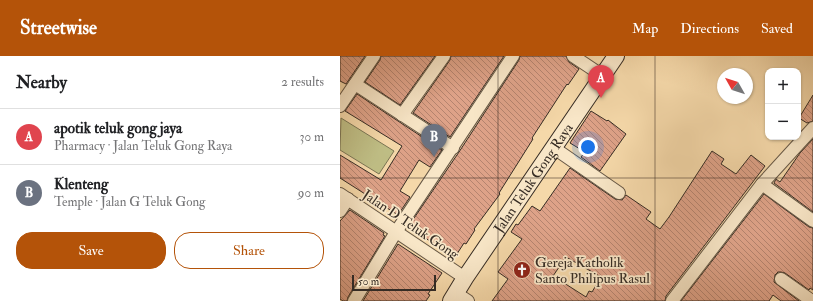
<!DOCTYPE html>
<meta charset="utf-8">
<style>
:root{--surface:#fff;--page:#f6f6f6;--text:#202124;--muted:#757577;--line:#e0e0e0;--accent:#b45309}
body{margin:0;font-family:"IM FELL Double Pica",serif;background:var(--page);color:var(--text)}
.controls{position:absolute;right:12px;top:12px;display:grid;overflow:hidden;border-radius:8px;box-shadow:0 1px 3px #0004}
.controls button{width:36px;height:36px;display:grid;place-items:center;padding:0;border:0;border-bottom:1px solid var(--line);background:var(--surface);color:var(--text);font:20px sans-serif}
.compass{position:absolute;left:377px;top:12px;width:36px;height:36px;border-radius:50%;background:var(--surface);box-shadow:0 1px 3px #0004;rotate:309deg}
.scale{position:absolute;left:12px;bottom:10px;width:84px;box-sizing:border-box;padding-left:4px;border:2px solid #362c24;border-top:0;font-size:11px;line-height:14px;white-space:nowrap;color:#362c24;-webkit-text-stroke:3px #f8e6c7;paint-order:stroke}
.you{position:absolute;left:248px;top:91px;width:14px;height:14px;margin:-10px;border:3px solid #fff;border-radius:50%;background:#1a73e8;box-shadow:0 0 0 6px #1a73e833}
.badge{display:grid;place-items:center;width:26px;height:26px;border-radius:50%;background:var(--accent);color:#fff;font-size:13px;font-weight:700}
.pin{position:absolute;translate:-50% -33px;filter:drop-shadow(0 1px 2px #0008)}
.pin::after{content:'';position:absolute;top:21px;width:14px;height:12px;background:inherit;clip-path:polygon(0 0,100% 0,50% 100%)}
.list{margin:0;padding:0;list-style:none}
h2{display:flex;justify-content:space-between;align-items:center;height:52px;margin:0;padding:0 16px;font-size:17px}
h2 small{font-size:13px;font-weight:400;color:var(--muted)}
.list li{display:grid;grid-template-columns:26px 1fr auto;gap:12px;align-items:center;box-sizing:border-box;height:56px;padding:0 16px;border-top:1px solid var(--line)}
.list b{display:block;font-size:15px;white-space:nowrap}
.list p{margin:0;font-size:13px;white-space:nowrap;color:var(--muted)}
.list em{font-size:13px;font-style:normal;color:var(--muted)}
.actions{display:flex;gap:8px;padding:12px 16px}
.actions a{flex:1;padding:9px 0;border:1px solid var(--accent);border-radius:16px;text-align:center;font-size:14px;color:var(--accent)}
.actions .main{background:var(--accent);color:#fff}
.map{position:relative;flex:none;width:473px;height:245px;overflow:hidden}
header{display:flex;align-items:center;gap:24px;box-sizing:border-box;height:56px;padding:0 20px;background:var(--accent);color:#fff}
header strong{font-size:19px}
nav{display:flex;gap:22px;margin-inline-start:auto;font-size:14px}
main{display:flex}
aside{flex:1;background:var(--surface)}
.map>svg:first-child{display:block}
.grass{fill:#bfbe85;stroke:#7a7554}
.building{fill:url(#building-back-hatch);stroke:#362c24;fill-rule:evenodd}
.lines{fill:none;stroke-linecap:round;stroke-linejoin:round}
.minor-casing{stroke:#665745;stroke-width:14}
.secondary-casing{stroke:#362c24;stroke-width:18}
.minor{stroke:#f8e6c7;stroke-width:12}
.secondary{stroke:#f8e6c7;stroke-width:16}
.grid{fill:none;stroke:#362c24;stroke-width:1;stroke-opacity:0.55}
.labels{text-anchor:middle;stroke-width:3.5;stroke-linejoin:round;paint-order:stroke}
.street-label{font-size:14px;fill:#362c24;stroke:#f8e6c7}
.poi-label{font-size:14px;fill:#362c24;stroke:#f8e6c7;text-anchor:start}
</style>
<header>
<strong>Streetwise</strong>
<nav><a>Map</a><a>Directions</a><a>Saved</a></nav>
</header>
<main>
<aside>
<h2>Nearby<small>2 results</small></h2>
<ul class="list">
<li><span class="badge" style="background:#e0444e">A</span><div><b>apotik teluk gong jaya</b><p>Pharmacy · Jalan Teluk Gong Raya</p></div><em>30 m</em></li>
<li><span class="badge" style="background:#6b7280">B</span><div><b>Klenteng</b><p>Temple · Jalan G Teluk Gong</p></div><em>90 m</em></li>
</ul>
<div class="actions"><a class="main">Save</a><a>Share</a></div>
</aside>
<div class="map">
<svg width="473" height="245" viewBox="0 0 473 245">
<defs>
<pattern id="building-back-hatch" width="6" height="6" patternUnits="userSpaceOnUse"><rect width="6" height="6" fill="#dea288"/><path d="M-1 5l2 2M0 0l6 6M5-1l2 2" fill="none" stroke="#b5846f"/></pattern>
</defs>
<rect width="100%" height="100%" fill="#f5d8a9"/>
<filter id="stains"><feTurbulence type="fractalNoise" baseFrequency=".005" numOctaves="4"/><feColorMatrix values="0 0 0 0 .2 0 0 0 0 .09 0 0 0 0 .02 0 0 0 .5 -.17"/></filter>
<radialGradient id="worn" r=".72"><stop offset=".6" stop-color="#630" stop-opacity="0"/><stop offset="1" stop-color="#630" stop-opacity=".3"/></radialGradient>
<polygon class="grass" points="1,62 54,95 39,118 0,94"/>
<g class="building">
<polygon points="0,0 25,0 6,28 0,25"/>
<polygon points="41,0 95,0 60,49 25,26 40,4"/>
<polygon points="111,0 164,0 110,81 73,57 110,4"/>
<polygon points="180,0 226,0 229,6 239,13 228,29 227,28 192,82 193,83 159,137 160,138 134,173 135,174 126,188 124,187 115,201 68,171 119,96 179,4"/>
<polygon points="17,38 102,94 90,111 79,104 60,135 70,141 58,159 0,122 0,99 41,124 62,90 5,55"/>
<polygon points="473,39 473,65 467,67 459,62"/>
<polygon points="251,55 267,65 268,64 286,78 260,115 241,101 245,96 230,87"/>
<polygon points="473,83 473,156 434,127 436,123 440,126 460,97"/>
<path d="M372,95l12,8 -3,5 15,10 15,-19 14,11 -99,130 -1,5h-173l16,-22 -10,-7 24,-33 -11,-7 5,-8 2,1 14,-19 8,5 30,-43 45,31 7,1 4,-5 25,17 -5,7 14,10 9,-12zM226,201l35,20 -9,15 -3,-1 -3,6 -33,-21z"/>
<polygon points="424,138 469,171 473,172 473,234 470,232 469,234 445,217 441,216 438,216 435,219 434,226 459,245 441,245 433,239 429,245 341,245"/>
<polygon points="10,154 44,177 43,179 45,180 8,241 7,245 3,245 0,243 0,165"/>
<polygon points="58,188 102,217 88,238 90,239 86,245 23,245"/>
</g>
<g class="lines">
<g class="minor-casing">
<g id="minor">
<polyline points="233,0 263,20"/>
<polyline points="15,28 113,92"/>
<polyline points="0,50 34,0"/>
<polyline points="62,59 104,0"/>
<polyline points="214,92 279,137"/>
<polyline points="422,128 473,165"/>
<polyline points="0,138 125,222"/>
<polyline points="0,155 8,143"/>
<polyline points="441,223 472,245"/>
<polyline points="116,237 128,245"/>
<polyline points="14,245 56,176 173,0"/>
<polyline points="332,245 422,128 473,72"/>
</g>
</g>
<g class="secondary-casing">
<g id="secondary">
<path id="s1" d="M111,245l14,-23 151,-222"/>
</g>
</g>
<use href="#minor" class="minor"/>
<use href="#secondary" class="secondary"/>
</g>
<path class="grid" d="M158,0v245M315,0v245M0,122h473"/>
<defs>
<g id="church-disc" transform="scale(0.9)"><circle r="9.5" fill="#8f2418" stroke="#f8e6c7"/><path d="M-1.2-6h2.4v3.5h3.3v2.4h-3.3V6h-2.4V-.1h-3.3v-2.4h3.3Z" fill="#fff"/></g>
</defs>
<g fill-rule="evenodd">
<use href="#church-disc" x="182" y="214"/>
</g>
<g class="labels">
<g class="street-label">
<text dy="5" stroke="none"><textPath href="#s1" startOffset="148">Jalan Teluk Gong Raya</textPath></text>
<text transform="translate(71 168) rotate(34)" y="5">Jalan D Teluk Gong</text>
</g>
<g class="poi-label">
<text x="195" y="211">Gereja Katholik<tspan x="195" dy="16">Santo Philipus Rasul</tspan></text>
</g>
</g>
<rect width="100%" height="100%" filter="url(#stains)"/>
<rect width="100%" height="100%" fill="url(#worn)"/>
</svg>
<div class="controls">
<button>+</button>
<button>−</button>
</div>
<svg class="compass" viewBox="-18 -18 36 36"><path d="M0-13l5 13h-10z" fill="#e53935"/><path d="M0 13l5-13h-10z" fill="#757577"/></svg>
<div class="scale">50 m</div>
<div class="you"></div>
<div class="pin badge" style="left:261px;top:42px;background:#e0444e">A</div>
<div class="pin badge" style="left:94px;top:101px;background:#6b7280">B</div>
</div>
</main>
